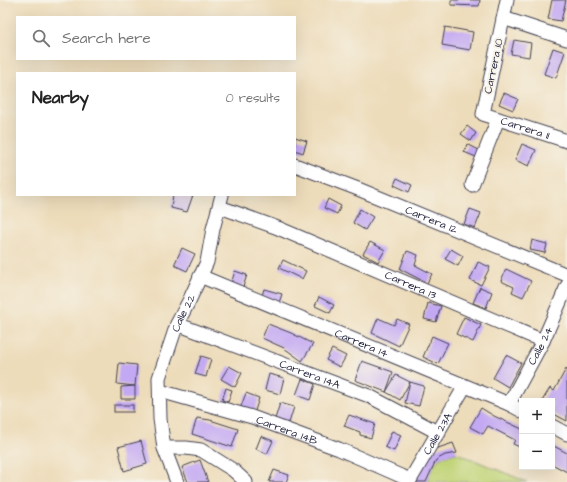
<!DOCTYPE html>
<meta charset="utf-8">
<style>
:root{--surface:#fff;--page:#f2f2f2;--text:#222;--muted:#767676;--line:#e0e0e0}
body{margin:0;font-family:"Architects Daughter",sans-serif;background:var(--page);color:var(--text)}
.controls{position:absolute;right:12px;bottom:12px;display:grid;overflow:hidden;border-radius:0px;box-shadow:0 4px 16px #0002}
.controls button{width:36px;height:36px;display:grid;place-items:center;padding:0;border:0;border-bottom:1px solid var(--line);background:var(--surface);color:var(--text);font:20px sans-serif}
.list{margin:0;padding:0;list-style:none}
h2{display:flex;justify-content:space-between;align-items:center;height:52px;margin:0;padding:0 16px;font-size:17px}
h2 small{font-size:13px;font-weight:400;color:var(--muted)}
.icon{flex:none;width:22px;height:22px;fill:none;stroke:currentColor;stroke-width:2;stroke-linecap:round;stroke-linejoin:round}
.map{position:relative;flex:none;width:567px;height:482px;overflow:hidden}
.search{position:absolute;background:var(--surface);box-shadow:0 4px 16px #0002;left:16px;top:16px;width:280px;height:44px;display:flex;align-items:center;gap:10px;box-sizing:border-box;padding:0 14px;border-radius:0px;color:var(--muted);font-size:15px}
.panel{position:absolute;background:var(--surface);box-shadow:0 4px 16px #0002;left:16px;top:72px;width:280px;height:124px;border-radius:0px}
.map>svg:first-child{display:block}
.green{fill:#c1d478;stroke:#727b5a}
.building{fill:#c3a8f3}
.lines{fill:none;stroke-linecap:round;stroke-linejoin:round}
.minor-casing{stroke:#403e4e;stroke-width:15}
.minor{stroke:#fff;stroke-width:13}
.labels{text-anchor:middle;stroke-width:4;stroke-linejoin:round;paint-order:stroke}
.street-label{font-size:11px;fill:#22223b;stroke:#f7f3e8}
</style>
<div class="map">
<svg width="567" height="482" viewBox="0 0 567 482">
<rect width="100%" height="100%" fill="#f7f3e8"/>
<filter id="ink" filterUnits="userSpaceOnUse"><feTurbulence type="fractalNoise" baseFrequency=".025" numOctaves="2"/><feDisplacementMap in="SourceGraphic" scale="8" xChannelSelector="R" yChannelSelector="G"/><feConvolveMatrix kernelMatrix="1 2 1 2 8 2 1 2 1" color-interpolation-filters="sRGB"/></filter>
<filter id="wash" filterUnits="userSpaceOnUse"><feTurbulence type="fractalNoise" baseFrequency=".012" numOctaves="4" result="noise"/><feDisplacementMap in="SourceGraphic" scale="16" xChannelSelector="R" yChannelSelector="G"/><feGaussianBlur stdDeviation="0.9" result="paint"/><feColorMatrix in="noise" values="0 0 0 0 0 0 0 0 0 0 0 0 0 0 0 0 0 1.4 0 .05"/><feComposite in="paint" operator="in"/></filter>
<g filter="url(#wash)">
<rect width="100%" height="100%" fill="#eddcba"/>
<path class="green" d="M457,453l70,29h-101c9,-19 8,-25 31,-29z"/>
<g id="blocks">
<g class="building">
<polygon points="451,0 480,0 479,6 451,5"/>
<polygon points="552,0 566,0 561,21 548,19"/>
<polygon points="445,27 473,32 470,50 442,45"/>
<polygon points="514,40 531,43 529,57 511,54"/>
<polygon points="553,48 565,52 556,78 544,74"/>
<polygon points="504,93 518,99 513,110 499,104"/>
<polygon points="467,126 476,133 471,141 461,134"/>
<polygon points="295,137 307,141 303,153 295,150"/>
<polygon points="467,144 479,150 476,157 464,152"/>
<polygon points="522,144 536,150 529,166 515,160"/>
<polygon points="397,178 412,185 409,192 394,185"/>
<polygon points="173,195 193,195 187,212 171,208"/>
<polygon points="328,199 341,206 337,214 324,208"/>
<polygon points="360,209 373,217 365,230 353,223"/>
<polygon points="470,209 481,213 475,228 464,224"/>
<polygon points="532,240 547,244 545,253 530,250"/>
<polygon points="370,242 385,250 378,262 363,254"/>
<polygon points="182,248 195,254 187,271 174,265"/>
<polygon points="451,249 463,256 458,266 445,259"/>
<polygon points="407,251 418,255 415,265 432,274 427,283 400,269"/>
<polygon points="283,260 306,271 302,279 279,268"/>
<polygon points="478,262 490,267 481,285 470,280"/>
<polygon points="506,269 531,281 523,297 512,292 514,287 501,281"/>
<polygon points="235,271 247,275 242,290 230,287"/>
<polygon points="480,287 492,292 486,308 473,303"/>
<polygon points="264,289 282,294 279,303 261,299"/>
<polygon points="319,297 334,305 330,313 315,306"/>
<polygon points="428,303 441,306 436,322 424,319"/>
<polygon points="464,317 481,325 473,342 456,334"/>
<polygon points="378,318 394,325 397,319 409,324 399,346 372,333"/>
<polygon points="268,324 291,333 313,344 302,361 284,348 262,338"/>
<polygon points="432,336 448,343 438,364 423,357"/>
<polygon points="332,349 346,356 340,367 326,360"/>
<polygon points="506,355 521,363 508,387 493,378"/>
<polygon points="201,356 211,359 206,377 195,374"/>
<polygon points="362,361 393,372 386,392 355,380"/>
<polygon points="119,363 137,365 135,386 135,399 121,399 121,387 135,386 117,384"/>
<polygon points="229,366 242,373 235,387 221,379"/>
<polygon points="566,369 567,370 567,421 552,413 552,401 542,401 550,388 554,391"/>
<polygon points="269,374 284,378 280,394 265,390"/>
<polygon points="396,375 410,382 400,400 386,392"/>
<polygon points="302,379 315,384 310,400 296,395"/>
<polygon points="410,382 424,386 419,406 405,403"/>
<polygon points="226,388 232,390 228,402 222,400"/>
<polygon points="246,393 259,398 254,414 240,409"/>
<polygon points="280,403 294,407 289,423 275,419"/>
<rect x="114" y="405" width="19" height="7"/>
<polygon points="481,408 494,416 522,429 522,448 513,444 515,440 488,426 483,434 470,427"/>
<polygon points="349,415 375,424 371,438 360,435 360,432 344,426"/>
<polygon points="197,418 210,420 238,429 232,447 192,434"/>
<polygon points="392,431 401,435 394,451 385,447"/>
<polygon points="261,436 273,441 267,454 256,449"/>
<polygon points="141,441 147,464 124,471 118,447"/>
<polygon points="453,443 457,453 445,455 436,460 426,482 413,482 426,452"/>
<polygon points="552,445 567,453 567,472 552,464"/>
<polygon points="200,460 208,482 188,482 182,467"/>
<polygon points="274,470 289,475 286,482 269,482"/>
</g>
</g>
</g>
<g filter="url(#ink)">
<use href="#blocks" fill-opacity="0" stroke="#403e4e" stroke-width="1"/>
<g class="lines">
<g class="minor-casing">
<g id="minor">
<path id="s1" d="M507,0l-24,114 84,27"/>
<polyline points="503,18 567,39"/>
<path id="s2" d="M295,165l63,24 209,86"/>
<polyline points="472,185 498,119"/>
<path id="s3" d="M220,207l58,21 265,113"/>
<path id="s4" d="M200,276l309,128 13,7"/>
<path id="s5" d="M177,324l192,72 70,37"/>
<path id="s6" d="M160,391l92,26 87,32 71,31"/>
<path id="s7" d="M509,404l34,-63 24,-55"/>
<polyline points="552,426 567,434"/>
<polyline points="164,448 186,448 201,450 233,470 246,482"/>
<path id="s8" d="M177,482l-13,-34 -4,-29 -1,-41 18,-54 12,-23 18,-39 6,-33 9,-34"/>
<path id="s9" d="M409,482l56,-96"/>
</g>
</g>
<use href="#minor" class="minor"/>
</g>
</g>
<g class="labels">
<g class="street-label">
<text transform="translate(493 66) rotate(-78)" y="4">Carrera 10</text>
<text dy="4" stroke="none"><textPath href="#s1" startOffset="161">Carrera 11</textPath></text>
<text dy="4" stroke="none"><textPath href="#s2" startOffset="147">Carrera 12</textPath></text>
<text dy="4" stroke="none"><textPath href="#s3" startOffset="206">Carrera 13</textPath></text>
<text dy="4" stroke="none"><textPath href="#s8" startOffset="176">Calle 22</textPath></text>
<text dy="4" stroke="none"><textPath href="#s4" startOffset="175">Carrera 14</textPath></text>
<text dy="4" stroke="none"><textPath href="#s7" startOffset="66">Calle 24</textPath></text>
<text dy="4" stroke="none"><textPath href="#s5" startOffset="142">Carrera 14A</textPath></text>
<text dy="4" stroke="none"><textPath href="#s6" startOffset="133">Carrera 14B</textPath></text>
<text dy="4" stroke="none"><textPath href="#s9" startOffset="56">Calle 23A</textPath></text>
</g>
</g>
</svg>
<div class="controls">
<button>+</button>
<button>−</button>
</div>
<div class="search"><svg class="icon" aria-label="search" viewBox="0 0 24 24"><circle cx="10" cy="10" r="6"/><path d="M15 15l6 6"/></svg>Search here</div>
<section class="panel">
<h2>Nearby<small>0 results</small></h2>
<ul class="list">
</ul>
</section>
</div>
